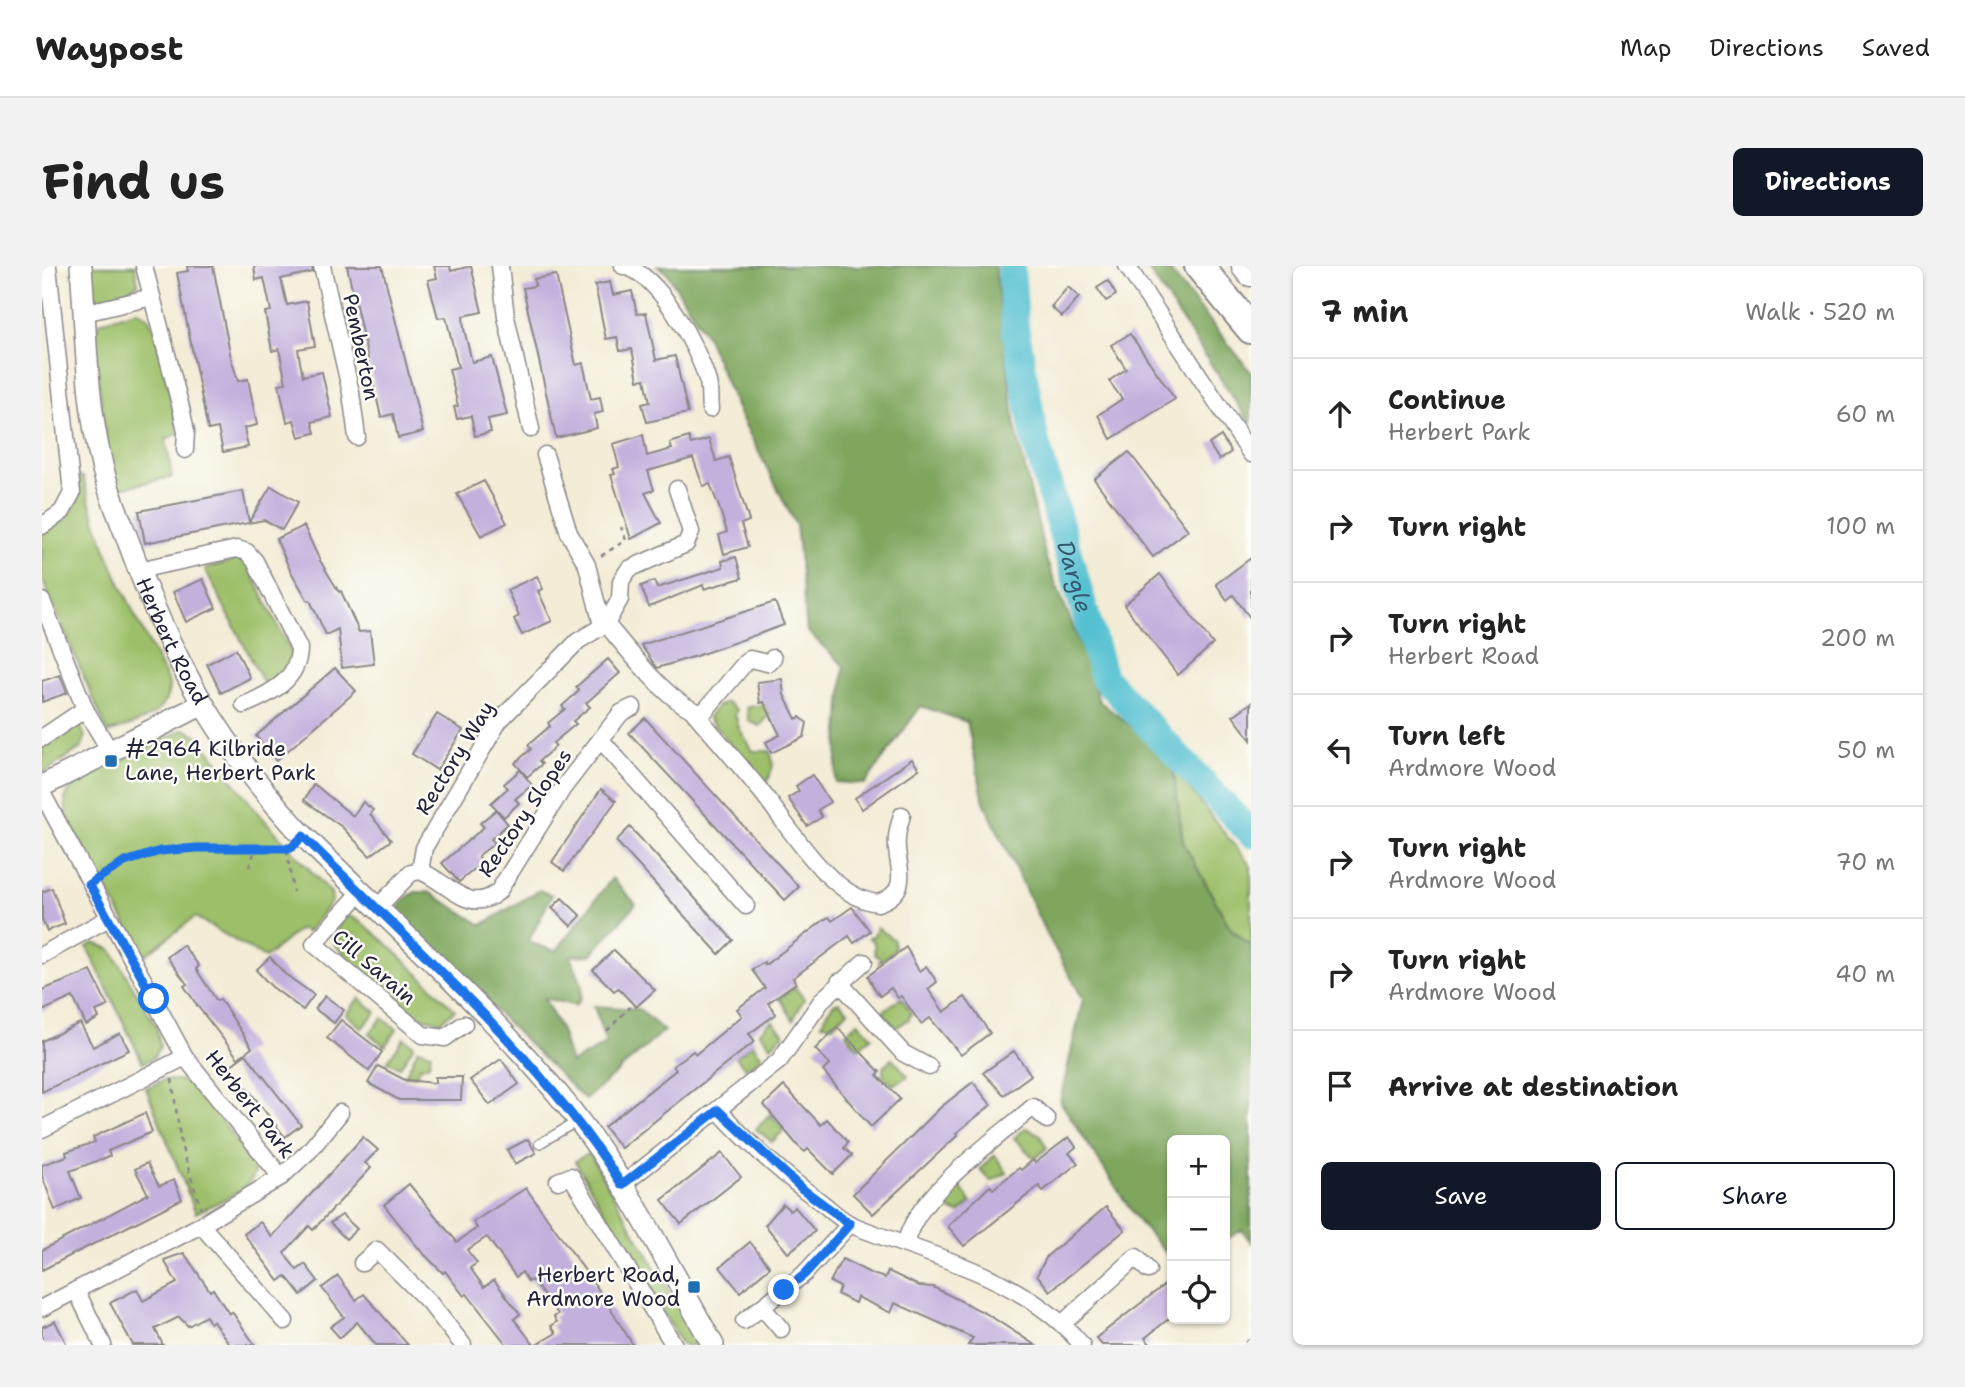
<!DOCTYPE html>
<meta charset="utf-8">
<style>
:root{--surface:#fff;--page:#f2f2f2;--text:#222;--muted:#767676;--line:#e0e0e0;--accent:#111827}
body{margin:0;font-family:"Shantell Sans",sans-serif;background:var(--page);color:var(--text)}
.controls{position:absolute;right:21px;bottom:21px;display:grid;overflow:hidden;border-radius:10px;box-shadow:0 2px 5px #0004}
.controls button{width:63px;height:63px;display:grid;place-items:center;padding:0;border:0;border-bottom:2px solid var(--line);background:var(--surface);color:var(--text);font:35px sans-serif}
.stop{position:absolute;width:21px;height:21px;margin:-16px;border:5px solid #1a73e8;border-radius:50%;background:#fff}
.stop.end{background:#1a73e8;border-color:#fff;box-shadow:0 2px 7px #0008}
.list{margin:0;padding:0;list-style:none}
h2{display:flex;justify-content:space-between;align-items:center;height:91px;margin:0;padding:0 28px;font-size:30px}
h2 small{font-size:23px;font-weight:400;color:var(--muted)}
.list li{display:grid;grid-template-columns:46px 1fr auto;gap:21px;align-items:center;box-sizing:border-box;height:112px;padding:0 28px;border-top:2px solid var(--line)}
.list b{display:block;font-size:26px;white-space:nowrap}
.list p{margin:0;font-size:23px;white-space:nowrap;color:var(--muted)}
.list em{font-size:23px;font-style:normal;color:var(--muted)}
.actions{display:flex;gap:14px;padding:21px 28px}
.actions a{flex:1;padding:16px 0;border:2px solid var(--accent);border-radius:10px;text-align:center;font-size:24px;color:var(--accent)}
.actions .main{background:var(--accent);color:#fff}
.icon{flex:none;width:38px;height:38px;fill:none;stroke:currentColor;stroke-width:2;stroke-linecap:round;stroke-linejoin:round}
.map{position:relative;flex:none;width:1209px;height:1079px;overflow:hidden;border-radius:10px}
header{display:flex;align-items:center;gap:42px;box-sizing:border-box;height:98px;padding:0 35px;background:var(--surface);border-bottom:2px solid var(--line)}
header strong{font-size:33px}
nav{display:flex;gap:38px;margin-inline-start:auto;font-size:24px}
.intro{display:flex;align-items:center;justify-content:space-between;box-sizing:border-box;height:168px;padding:0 42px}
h1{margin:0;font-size:49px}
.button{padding:18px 32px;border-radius:10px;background:var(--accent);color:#fff;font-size:24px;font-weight:700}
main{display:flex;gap:42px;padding:0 42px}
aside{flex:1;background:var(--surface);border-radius:10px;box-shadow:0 2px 5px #0004}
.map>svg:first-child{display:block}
.green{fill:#9dbf69;stroke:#607052;stroke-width:2}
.forest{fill:#7ea65d;stroke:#50644c;stroke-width:2}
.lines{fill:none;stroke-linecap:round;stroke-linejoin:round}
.river{stroke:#56c1d2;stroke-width:28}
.building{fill:#c2b0dd}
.service-casing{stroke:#8a8788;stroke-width:11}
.minor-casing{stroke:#8a8788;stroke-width:19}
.tertiary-casing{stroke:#8a8788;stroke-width:24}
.trunk-casing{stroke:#8a8788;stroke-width:32}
.motorway-casing{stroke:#8a8788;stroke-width:33}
.path{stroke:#8a8788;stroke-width:2.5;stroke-dasharray:5 5;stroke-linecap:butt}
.service{stroke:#fff;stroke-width:8}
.minor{stroke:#fff;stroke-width:16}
.tertiary{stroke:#fff;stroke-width:21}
.trunk{stroke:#fff;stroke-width:28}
.motorway{stroke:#fff;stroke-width:30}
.route{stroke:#1a73e8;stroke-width:9}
.poi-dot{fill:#1f6fb2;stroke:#fdfcf7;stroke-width:2.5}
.labels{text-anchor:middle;stroke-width:5;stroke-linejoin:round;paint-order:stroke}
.street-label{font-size:21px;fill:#22223b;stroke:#fdfcf7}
.poi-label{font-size:21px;fill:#22223b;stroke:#fdfcf7;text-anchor:start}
.water-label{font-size:23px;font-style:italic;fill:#345a70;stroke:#fdfcf7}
</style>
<header>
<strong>Waypost</strong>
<nav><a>Map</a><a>Directions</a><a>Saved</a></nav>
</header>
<div class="intro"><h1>Find us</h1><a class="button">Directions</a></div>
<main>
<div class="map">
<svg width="1209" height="1079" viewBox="0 0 1209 1079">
<rect width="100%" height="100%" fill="#fdfcf7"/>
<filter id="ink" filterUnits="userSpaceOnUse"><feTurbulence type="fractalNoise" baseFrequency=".0143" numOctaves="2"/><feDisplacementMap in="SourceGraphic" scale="14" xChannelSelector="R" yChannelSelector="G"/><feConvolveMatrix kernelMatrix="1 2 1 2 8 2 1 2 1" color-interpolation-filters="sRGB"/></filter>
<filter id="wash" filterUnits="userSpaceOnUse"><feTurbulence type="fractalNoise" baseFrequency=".00686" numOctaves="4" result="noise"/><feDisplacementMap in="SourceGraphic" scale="28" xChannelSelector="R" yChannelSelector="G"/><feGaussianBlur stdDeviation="1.57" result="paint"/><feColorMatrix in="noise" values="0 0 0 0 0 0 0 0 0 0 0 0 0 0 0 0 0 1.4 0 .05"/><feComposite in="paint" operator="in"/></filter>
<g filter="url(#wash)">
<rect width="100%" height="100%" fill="#f3ecd6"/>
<g class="green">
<polygon points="45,0 93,0 96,18 76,30 58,33 49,25"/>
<polygon points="95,44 106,51 113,64 137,167 124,173 130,211 73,223 68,206 51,71 58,56"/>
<path d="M37,210l4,1c17,73 53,140 86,207 0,33 -34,39 -61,49l-66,-154v-45c27,-17 38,-24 37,-58z"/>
<polygon points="198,293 205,297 250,389 243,402 223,420 163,303"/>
<path d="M685,436l10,8 -2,4 4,14 14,23h17c6,15 1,22 -5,36l-57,-70 9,-11z"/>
<polygon points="738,437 718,460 707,455 705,441"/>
<polygon points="38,458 43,471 40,481 0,508 0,481"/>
<polygon points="142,463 155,469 217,548 289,627 290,635 265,667 261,663 255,665 223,692 153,651 102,690 25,552 23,532 31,519"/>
<polygon points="1131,502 1209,600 1209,680 1188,662 1141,576"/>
<path d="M306,650c18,2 89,77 107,94l-15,12 -21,-5 -61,-48 -24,-26 5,-20z"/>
<polygon points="835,661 852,674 853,683 836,698 839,693 833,688 832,676 827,672 832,669"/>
<polygon points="52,677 69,683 115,762 118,781 111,792 101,797 45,681"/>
<polygon points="753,721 762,733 751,754 738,732"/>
<polygon points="317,732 334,746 320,762 304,748"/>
<polygon points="859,732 869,747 867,753 854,762 840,746"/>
<polygon points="797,736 806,745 791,759 779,758 791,738"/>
<polygon points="340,752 355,763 343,780 327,768"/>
<polygon points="730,754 742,768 729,780 717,766"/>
<polygon points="816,756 830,771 816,782 804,767"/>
<polygon points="362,772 372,779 358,801 345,796"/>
<polygon points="711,778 720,791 704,803 694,791"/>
<polygon points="376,783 389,787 387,798 377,802 375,809 363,810"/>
<polygon points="850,792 866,810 851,819 841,809 841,801"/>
<path d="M122,814h15l16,6 60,80c4,23 -43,38 -59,47l-50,-125z"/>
<polygon points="728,848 741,861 740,866 730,876 714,863"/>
<polygon points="984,862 997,868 1005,882 993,893 972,872"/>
<polygon points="547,887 658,1079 640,1079 533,895"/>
<polygon points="953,889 965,907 949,915 938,903"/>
<polygon points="918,920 929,937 917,947 910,945 901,936"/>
</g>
<g class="forest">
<polygon points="615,0 953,0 973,159 1004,293 1044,393 1057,435 1102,470 1131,502 1141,576 1188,662 1209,680 1209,976 1200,964 1183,974 1183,874 1130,874 1130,994 1096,955 1018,835 1041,733 1001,661 942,536 925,456 879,440 823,518 793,516 802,400 765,365 754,259 697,147 664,69 625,7"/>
<polygon points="1104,0 1124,0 1209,106 1209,159"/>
<path d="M570,612l24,26 -45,51 -21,1c7,16 20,35 5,50l-31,-8 17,33 10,32 35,-19 -12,-38 45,3 25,22 -79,69 -187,-186 4,-13 13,-9h14l53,33 57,-35 13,5 -24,47 28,9z"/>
</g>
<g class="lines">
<path class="river" id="s1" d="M969,0l4,60 20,113 69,239 147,156"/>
</g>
<g id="blocks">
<g class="building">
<polygon points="145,0 171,0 189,92 196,115 206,113 215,159 202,162 206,181 181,186 176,162 166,164 135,7 146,5"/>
<polygon points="212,0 270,0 271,6 239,13 245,39 265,35 273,80 256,83 258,96 261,110 280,106 290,151 270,156 273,167 257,171 252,154 245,156 237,118 244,117 237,83 230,85 223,46 229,45 222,12 214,14"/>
<polygon points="305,0 340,0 381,166 356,172 351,148 339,151"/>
<polygon points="392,0 408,0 409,5 429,0 440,46 421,50 422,63 430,96 450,91 465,149 446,153 449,166 433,170 429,150 415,153 412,141 416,140 407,103 416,101 404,51 396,52 386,14 395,12"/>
<polygon points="514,9 534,99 541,97 549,133 558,131 561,146 552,148 555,162 514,172 481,22 493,20 492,13"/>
<polygon points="1066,15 1074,29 1064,35 1055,22"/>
<polygon points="568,16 571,29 590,25 595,48 604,47 614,94 633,90 646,147 605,156 600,138 608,136 603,113 596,114 590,83 578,85 575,71 564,73 553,19"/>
<polygon points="1026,21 1037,31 1020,51 1009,41"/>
<polygon points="1088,68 1133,133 1069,173 1056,149 1080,133 1067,115 1084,103 1069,79"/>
<polygon points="601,169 605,190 630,183 628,177 647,171 649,178 667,173 674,195 687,191 707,255 699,258 706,281 682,288 677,269 685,266 677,241 668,218 661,220 651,192 606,205 612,224 603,227 619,257 589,273 569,209 573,208 571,203 577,201 571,178"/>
<polygon points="1179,170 1189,186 1177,194 1167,178"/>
<polygon points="1087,186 1146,264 1111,291 1052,213"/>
<polygon points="442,215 465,257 439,270 415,228"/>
<polygon points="229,220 256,236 240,264 222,254 103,277 97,245 201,225 207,256"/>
<polygon points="262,260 277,293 297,326 299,325 317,366 328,365 332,398 300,402 296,363 284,369 268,334 266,335 248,304 234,273"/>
<polygon points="694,291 700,312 662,323 661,319 607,341 599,320 612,315 615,322 681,301 680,295"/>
<polygon points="1209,292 1209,353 1191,329 1185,334 1174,318"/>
<polygon points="1118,308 1171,378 1136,409 1082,339"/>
<polygon points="495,310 501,323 496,325 510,355 480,369 472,353 477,350 465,324"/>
<polygon points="161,313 174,342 144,356 131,326"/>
<polygon points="733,336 742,359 654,390 615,402 599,379"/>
<polygon points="194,383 208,412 179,427 165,398"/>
<polygon points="566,393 578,407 544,437 548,441 531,455 534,458 511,477 514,480 497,495 500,498 485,511 473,497 489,483 486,479 508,460 506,457 523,443 520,440 537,425 534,421"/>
<polygon points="293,402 314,425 234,495 214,470"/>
<polygon points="18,409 25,427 0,436 0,415"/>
<polygon points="740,413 742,429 754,453 758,451 765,457 762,471 729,487 724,476 738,469 722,436 718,437 715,416"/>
<polygon points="1209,437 1209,474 1191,450"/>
<polygon points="395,448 421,464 395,504 370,488"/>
<polygon points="603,452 757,621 743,634 587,467"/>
<polygon points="870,493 877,503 820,543 813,532"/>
<polygon points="478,504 490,519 473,533 477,537 462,551 449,537 466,522 462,518"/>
<polygon points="770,509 788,536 776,544 780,551 765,560 746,532 757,525 754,520"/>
<polygon points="272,518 311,550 321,536 331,544 328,548 349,574 328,590 300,561 262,534"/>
<polygon points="559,523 574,535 522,605 510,596"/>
<polygon points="454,544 466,558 449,573 453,577 436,590 441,596 417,616 400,597 442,561 438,557"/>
<polygon points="588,561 691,674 677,688 574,575"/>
<polygon points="10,622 23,658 5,665 0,653 0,626"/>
<polygon points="520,632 539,650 529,660 510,642"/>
<polygon points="810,641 828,665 812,677 807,670 751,712 754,717 726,737 734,748 707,768 713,775 579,882 562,861 634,804 631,800 651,785 654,788 700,750 695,743 723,722 710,704 722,696 723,699 782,654 787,651 790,655"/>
<polygon points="141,679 157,700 154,703 175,735 178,733 210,782 196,792 157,742 142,720 145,718 125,691"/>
<polygon points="864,681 877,705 884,700 895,716 886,723 902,746 923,731 948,767 919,789 888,752 879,758 859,730 856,732 849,722 838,730 831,720 826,710"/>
<polygon points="572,684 613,724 594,741 576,722 572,725 551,704"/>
<polygon points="228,691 243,708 272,729 261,744 229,720 214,704"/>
<polygon points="49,705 66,740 54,745 57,752 44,759 31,731 0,745 0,724"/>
<polygon points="283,730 302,744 292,757 273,743"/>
<polygon points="299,754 340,786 327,805 285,772"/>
<polygon points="38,757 51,781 78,767 87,784 0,826 0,775"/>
<polygon points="795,761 838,806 835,809 858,833 829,861 781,805 788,798 773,783"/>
<polygon points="972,785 989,809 962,829 941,807"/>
<polygon points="204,788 259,859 243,871 188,800"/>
<polygon points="459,793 477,818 448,839 428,814"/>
<polygon points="336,800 363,814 393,817 393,811 420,811 419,834 357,834 326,817"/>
<polygon points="931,816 949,839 914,867 916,869 831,948 811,928 899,841"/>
<polygon points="742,820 779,859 785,853 806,876 802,882 810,889 791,908 766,883 763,886 755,879 722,839"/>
<polygon points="103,847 110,866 66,885 68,890 28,905 39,932 13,944 0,910 0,899 25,890 24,886 53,876 51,871"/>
<polygon points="321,871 336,884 323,897 329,902 271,964 267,960 242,987 255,1004 263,998 276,1015 259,1029 244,1010 237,1015 202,968 218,956 230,971"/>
<polygon points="1027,871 1034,881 1027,887 1036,897 1001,925 997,920 922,980 906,960 948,920 951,923 977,902 979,904 991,894 993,897"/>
<polygon points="486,873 494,887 473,898 465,884"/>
<polygon points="680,887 699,911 639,958 620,934"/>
<polygon points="105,897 117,920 132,914 140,933 0,1004 0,984 106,928 93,903"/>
<polygon points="367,918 415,976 435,962 431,956 484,922 556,1023 591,1079 494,1079 514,1067 509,1060 515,1056 512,1051 516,1048 490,1014 486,1016 480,1006 474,1011 445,971 425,984 435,997 428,1002 442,1021 452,1014 478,1048 472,1053 492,1079 465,1079 425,1028 422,1030 403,1005 401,1007 378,984 342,939"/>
<polygon points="741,938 748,945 753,941 773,965 746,987 723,959"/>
<polygon points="1064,941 1083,964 1008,1025 995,1009 1005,990"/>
<polygon points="300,949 315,963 304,973 288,957"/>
<polygon points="708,976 728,1001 698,1026 678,1001"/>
<polygon points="142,987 168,1025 171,1023 187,1048 190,1046 213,1079 188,1079 171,1055 168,1057 164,1050 146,1060 137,1051 113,1063 121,1079 91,1079 68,1037 95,1023 101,1035 135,1017 122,994"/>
<polygon points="800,993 830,1008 843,1012 846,1005 877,1020 891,1021 945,1048 993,1079 926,1079 931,1072 853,1037 849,1047 815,1031 813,1037 795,1028 798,1021 788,1016"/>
<polygon points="296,1010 314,1034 322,1028 366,1079 334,1079 315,1056 298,1072 288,1061 302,1051 280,1022"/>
<polygon points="1130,1013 1130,1050 1103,1072 1109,1079 1060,1079 1054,1072"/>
<polygon points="13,1055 25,1079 0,1079 0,1061"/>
</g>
</g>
</g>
<g filter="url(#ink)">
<use href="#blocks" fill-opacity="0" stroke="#8a8788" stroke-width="2"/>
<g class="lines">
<g class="service-casing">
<g id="service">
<polyline points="497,878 534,856"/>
<polyline points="1208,1079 1209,1078"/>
</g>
</g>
<g class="minor-casing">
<g id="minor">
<polyline points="102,0 139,142 144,165 143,184"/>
<polyline points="280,0 309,127 315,171"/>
<polyline points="458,0 464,51 489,163"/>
<path d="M581,0c36,7 75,82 85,116 2,8 1,18 2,27"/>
<polyline points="1085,0 1209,188"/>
<polyline points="42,47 110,31"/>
<polyline points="503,189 527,267 545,299 560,359"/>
<path d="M635,223l14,43 -5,12 -57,25 -8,12 -1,18 -14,25c22,25 65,84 97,89l42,-50 5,-4 17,4 6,-5"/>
<polyline points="0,260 20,246 30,227 6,0"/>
<path d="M96,304l99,-21 10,3 8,9 44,87c0,32 -29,46 -55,57"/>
<polyline points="0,335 43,443 68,485"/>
<path d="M651,445c22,26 45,52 67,79 28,34 69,108 118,113 37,-13 16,-39 19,-65 0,-7 3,-15 5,-23"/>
<polyline points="0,472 43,443"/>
<polyline points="559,474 704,640"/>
<polyline points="0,527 143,791 239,911"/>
<polyline points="378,605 382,582 457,455 536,375 564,358"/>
<polyline points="318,627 272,678 381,769 403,772 422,758"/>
<path d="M334,643l35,-36 9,-2c29,11 48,45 78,21l65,-104 58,-75 12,-6"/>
<polyline points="0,689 67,652"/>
<polyline points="797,716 861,787 887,801"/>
<path d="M676,844c31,34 67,66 104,93 9,7 19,17 30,22 81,33 171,50 230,120"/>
<polyline points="0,863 143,791"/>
<polyline points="516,915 529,910 632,1079"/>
<polyline points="580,919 737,795 781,733 822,696"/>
<polyline points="159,959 243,1055"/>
<path d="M864,976c10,-47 90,-103 127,-135l14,13"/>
<polyline points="320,997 335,984 386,1035 421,1079"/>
<polyline points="34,1024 61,1079"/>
<polyline points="720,1041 739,1063"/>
<polyline points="0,1042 159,959 239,911 268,884 298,847"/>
<polyline points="702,1055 762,1008 808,958"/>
<polyline points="1021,1057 1094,991 1106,1004"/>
</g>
</g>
<g class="tertiary-casing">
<g id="tertiary">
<path id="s2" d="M39,0c5,64 5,132 20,195 6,29 19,57 29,85 41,112 85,192 165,281 90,92 195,181 275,282 57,72 98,156 143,236"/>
<polyline points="0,520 159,439"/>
</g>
</g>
<g class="trunk-casing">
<polyline id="trunk" points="1157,0 1209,63"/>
</g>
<g class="motorway-casing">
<polyline id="motorway" points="1205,0 1209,5"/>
</g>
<g class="path">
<polyline points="559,290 584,274 579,261"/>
<polyline points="245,584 251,626"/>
<polyline points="207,601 214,582"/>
<path d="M62,609c64,-40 117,-22 187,-27"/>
<polyline points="565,765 588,741"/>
<polyline points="130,813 139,879 159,943"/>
</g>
<use href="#service" class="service"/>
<use href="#minor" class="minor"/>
<use href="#tertiary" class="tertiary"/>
<use href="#trunk" class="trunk"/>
<use href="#motorway" class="motorway"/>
</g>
</g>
<g class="lines" filter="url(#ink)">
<path class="route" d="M112,733l-65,-115 36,-22 35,-11 37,-3h94l12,-12c112,112 233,215 319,349l96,-75 83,78 49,36 -46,51 -20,15"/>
</g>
<g class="poi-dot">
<rect x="62" y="488" width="14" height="14" rx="3.5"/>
<rect x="645" y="1014" width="14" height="14" rx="3.5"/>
</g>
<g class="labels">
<g class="street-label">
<text transform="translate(319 81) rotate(78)" y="7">Pemberton</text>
<text dy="7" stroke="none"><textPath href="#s2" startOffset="390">Herbert Road</textPath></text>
<text transform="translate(413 492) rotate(-58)" y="7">Rectory Way</text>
<text transform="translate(483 547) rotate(-56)" y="7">Rectory Slopes</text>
<text transform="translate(332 701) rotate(41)" y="7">Cill Sarain</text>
<text transform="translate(208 838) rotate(52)" y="7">Herbert Park</text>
</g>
<g class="poi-label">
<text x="83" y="490">#2964 Kilbride<tspan x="83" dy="24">Lane, Herbert Park</tspan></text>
<text x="638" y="1016" text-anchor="end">Herbert Road,<tspan x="638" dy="24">Ardmore Wood</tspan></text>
</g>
<g class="water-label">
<text dy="8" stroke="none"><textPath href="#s1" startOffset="318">Dargle</textPath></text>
</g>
</g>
</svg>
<div class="controls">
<button>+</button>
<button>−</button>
<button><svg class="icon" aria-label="locate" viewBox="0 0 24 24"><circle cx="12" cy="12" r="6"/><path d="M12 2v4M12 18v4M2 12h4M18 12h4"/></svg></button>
</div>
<div class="stop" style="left:112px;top:733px"></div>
<div class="stop end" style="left:742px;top:1024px"></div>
</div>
<aside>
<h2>7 min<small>Walk · 520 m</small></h2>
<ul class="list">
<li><svg class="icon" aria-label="ahead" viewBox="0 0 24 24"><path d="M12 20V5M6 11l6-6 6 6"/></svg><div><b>Continue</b><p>Herbert Park</p></div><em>60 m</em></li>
<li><svg class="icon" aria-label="right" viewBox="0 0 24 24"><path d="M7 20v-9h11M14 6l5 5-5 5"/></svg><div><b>Turn right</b></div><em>100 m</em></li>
<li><svg class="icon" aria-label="right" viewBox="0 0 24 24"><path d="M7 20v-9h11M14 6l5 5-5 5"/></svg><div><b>Turn right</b><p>Herbert Road</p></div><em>200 m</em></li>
<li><svg class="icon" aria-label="left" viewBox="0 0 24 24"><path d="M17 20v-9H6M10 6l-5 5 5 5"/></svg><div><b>Turn left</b><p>Ardmore Wood</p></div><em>50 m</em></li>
<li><svg class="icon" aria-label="right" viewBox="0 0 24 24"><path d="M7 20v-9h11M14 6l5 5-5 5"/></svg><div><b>Turn right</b><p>Ardmore Wood</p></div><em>70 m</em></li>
<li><svg class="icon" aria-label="right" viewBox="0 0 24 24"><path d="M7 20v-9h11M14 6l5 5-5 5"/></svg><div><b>Turn right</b><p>Ardmore Wood</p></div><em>40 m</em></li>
<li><svg class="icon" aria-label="arrive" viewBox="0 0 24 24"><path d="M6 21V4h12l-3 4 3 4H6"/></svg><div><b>Arrive at destination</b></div></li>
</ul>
<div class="actions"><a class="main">Save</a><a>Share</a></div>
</aside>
</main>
